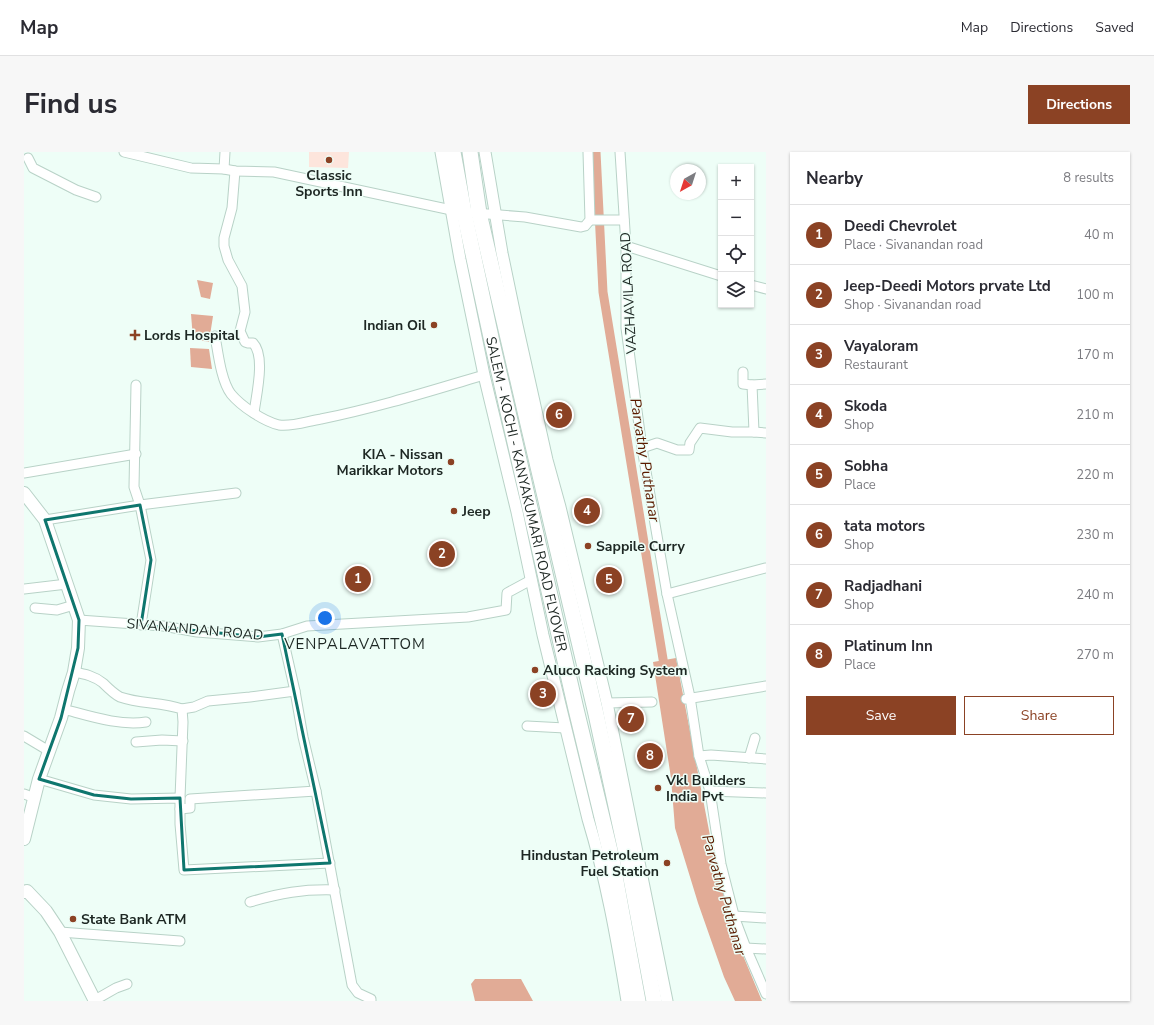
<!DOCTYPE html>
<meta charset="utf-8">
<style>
:root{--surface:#fff;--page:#f7f7f7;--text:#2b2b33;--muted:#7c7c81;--line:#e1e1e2;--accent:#8b4224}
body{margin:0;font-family:"Nunito Sans",sans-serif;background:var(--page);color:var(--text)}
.controls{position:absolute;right:12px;top:12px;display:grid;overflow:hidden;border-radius:0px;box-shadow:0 1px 3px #0004}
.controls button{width:36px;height:36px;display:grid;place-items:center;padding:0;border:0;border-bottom:1px solid var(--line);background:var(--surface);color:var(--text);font:20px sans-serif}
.compass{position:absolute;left:646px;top:12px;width:36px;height:36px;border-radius:50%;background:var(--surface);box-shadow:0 1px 3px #0004;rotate:219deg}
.you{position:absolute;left:301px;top:466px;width:14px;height:14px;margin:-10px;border:3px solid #fff;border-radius:50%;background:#1a73e8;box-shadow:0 0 0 6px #1a73e833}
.badge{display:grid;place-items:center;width:26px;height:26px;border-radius:50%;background:var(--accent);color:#fff;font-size:13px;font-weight:700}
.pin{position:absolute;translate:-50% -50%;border:2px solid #fff;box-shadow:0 1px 4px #0006}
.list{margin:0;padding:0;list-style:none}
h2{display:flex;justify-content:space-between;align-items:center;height:52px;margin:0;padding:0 16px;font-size:17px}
h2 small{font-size:13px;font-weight:400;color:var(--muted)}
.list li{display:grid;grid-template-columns:26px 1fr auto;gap:12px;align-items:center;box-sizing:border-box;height:60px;padding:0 16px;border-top:1px solid var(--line)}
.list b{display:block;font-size:15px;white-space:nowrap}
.list p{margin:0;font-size:13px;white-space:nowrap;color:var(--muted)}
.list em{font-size:13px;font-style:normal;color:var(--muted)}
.actions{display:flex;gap:8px;padding:12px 16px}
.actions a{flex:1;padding:9px 0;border:1px solid var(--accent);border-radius:0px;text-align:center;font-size:14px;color:var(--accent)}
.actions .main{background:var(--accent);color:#fff}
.icon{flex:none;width:22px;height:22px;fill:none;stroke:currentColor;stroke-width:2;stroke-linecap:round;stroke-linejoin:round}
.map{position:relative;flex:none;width:742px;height:849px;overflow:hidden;border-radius:0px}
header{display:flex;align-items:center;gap:24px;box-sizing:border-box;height:56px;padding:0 20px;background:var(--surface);border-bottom:1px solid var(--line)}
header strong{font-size:19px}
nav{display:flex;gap:22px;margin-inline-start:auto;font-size:14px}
.intro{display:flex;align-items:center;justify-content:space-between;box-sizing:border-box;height:96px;padding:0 24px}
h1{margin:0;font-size:28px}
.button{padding:10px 18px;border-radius:0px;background:var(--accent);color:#fff;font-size:14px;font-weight:700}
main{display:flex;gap:24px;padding:0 24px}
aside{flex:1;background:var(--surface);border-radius:0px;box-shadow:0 1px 3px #0004}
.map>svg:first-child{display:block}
.green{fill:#fde5dc}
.water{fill:#e1ab96}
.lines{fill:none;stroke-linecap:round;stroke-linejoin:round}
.canal{stroke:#e1ab96;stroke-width:9}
.minor-casing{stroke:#b8d2c7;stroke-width:11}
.tertiary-casing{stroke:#b8d2c7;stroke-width:13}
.secondary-casing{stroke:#b8d2c7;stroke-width:14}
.trunk-casing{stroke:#b8d2c7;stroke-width:17}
.minor{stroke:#fff;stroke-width:9}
.tertiary{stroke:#fff;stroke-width:11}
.secondary{stroke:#fff;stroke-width:12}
.trunk{stroke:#fff;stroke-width:15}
.marked{fill:none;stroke:#0f766e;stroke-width:3;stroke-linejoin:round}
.poi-dot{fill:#8b4224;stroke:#eefef7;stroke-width:1.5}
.labels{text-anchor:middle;stroke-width:3;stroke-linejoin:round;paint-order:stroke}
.poi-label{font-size:14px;font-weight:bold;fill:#1d2723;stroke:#eefef7;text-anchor:start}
.street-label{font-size:14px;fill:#1d2723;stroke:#eefef7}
.water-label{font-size:15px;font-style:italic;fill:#5b1c00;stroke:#eefef7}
.neighbourhood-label{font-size:15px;letter-spacing:1px;fill:#1d2723;stroke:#eefef7}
</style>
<header>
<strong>Map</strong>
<nav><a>Map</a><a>Directions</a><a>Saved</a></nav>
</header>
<div class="intro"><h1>Find us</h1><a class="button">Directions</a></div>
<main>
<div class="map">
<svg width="742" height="849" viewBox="0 0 742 849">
<rect width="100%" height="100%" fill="#eefef7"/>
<polygon class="green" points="285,0 325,0 324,16 285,15"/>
<g class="water">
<polygon points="173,128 189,131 186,147 177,145"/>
<polygon points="167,162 189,164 185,190 169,187"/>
<polygon points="166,196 185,197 188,217 167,215"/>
<polygon points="652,506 692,715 713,789 738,849 711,849 700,825 674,751 651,676 647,626 629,510"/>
<polygon points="451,827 497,827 509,849 451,849 447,832"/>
</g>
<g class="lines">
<polyline class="canal" points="572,0 579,140 641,519"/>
<g class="minor-casing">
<g id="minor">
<polyline points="100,0 167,16 200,17 211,19 250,20 432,59"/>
<polyline points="596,0 602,94 602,176 618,296 643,442 666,545 675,604 686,639 697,712 711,767 722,796 742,842"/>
<polyline points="4,6 9,16 52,38 72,45"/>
<polyline points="200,17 201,0"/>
<path d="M211,19l-3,37 -8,30v8l4,14 14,26 3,26 -5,19 5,11 3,1h5c13,13 3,53 1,70"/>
<polyline points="451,61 501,65 557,75 561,74 566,68 564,0"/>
<polyline points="566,68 600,68"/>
<polyline points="602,94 697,124"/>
<polyline points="727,133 742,137"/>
<path d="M191,184c3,16 6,45 16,58 10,12 32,27 48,31 13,2 29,-4 42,-6 55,-11 109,-28 163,-44"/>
<polyline points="112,233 110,335 116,353 127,408 117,473"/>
<polyline points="728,233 742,232"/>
<polyline points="730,280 742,281"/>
<polyline points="618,296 633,291 653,298 665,298 666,291 676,276 708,280 730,280 728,233 719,232 719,220"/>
<polyline points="0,321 112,302"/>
<polyline points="21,368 116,353 212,341"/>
<polyline points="0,437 43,432"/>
<polyline points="643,442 741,416"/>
<polyline points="11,456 33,458 50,453"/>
<polyline points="55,468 139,474 173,480 234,485 258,482 283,474 444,465 482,458 483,441 507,428"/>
<polyline points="258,482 271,539 279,585 292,639 328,833 334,841 347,847 347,849"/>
<path d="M50,520c11,2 20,4 29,11 5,5 11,11 17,14 20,7 41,5 62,12l1,13 -3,76"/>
<polyline points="662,547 742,534"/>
<polyline points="583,551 628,550"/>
<path d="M39,557c27,7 56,17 83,13"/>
<polyline points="158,557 170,555 184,549 226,545 271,539"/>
<polyline points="503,574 541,576"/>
<polyline points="0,584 25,599"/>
<polyline points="112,590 138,588 159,589"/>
<polyline points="675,604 687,603 742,607"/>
<polyline points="725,606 731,586"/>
<polyline points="15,627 70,643 107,647 156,646 156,672 160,718 306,711"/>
<polyline points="686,639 742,641"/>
<polyline points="0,642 11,646"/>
<polyline points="156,657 166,656 166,647 292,639"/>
<path d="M226,750c30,-9 53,-13 85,-12"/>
<polyline points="710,764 742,766"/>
<polyline points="36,780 156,789"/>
<polyline points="722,796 742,797"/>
<polyline points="71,848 92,836 103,832"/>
</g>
</g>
<g class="tertiary-casing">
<g id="tertiary">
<path d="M417,0l19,107 24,116 33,137 26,123 45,184c18,59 29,121 39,182"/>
<polyline points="461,0 478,101 493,173 523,308 536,355 583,551 643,849"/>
</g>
</g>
<g class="secondary-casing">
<g id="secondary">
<polyline points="0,341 21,368 55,468 54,496 50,520 44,539 37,566 15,627 0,687"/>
<polyline points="0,740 3,739 22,759 36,780 71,849"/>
</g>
</g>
<g class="trunk-casing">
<g id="trunk">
<path id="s1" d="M429,0l11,60 28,130 84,367 36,150 26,142"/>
<polyline points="446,0 455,61 504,272 572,562 603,705 630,849"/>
</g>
</g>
<use href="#minor" class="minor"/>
<use href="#tertiary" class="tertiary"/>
<use href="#secondary" class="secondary"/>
<use href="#trunk" class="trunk"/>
</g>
<path class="marked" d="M116,353l11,55 -10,65 117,12 24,-3 48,229 -146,7 -4,-72 -49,1 -37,-4 -55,-16 22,-61 17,-70 1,-28 -34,-100z"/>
<g class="poi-dot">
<circle cx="305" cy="8" r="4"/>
<circle cx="410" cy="173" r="4"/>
<path d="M109 177h4v4h4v4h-4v4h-4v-4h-4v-4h4z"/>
<circle cx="427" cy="310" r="4"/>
<circle cx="430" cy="359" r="4"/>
<circle cx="564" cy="394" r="4"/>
<circle cx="511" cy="518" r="4"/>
<circle cx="634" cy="636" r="4"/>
<circle cx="643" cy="711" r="4"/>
<circle cx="49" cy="767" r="4"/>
</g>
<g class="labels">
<g class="poi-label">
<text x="305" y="28" text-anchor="middle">Classic<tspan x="305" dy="16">Sports Inn</tspan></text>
<text x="402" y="178" text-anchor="end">Indian Oil</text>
<text x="120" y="188">Lords Hospital</text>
<text x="419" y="307" text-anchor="end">KIA - Nissan<tspan x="419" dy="16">Marikkar Motors</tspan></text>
<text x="438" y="364">Jeep</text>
<text x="572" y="399">Sappile Curry</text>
<text x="519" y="523">Aluco Racking System</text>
<text x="642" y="633">Vkl Builders<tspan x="642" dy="16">India Pvt</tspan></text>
<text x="635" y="708" text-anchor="end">Hindustan Petroleum<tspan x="635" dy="16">Fuel Station</tspan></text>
<text x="57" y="772">State Bank ATM</text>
</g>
<g class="street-label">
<text transform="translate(604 141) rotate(-93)" y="5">VAZHAVILA ROAD</text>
<text dy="5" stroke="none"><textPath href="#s1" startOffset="350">SALEM - KOCHI - KANYAKUMARI ROAD FLYOVER</textPath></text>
<text transform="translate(171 477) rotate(5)" y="5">SIVANANDAN ROAD</text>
</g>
<g class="water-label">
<text transform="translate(621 308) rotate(81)" y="5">Parvathy Puthanar</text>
<text transform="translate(700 743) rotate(74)" y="5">Parvathy Puthanar</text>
</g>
<g class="neighbourhood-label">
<text x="331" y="497">VENPALAVATTOM</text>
</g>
</g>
</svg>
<div class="controls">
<button>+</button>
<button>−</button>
<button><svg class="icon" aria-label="locate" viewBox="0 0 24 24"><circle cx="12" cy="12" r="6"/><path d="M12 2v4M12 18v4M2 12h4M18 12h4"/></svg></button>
<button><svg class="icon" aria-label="layers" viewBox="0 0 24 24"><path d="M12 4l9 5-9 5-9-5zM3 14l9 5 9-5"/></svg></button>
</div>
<svg class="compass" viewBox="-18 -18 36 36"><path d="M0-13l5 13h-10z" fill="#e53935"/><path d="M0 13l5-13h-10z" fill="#7c7c81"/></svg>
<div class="you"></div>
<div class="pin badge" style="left:334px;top:427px">1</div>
<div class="pin badge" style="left:418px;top:402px">2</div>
<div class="pin badge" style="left:519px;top:542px">3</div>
<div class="pin badge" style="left:563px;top:359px">4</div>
<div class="pin badge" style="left:585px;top:428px">5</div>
<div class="pin badge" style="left:535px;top:263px">6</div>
<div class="pin badge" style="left:607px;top:567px">7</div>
<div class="pin badge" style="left:626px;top:604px">8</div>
</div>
<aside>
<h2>Nearby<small>8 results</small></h2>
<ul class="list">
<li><span class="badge">1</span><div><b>Deedi Chevrolet</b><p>Place · Sivanandan road</p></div><em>40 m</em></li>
<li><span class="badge">2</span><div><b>Jeep-Deedi Motors prvate Ltd</b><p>Shop · Sivanandan road</p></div><em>100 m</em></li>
<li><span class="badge">3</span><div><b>Vayaloram</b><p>Restaurant</p></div><em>170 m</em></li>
<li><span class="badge">4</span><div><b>Skoda</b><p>Shop</p></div><em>210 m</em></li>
<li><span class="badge">5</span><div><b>Sobha</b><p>Place</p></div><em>220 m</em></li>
<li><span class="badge">6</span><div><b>tata motors</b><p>Shop</p></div><em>230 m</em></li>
<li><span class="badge">7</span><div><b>Radjadhani</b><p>Shop</p></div><em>240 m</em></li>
<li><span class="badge">8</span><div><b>Platinum Inn</b><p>Place</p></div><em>270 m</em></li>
</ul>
<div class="actions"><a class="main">Save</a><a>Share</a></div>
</aside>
</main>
